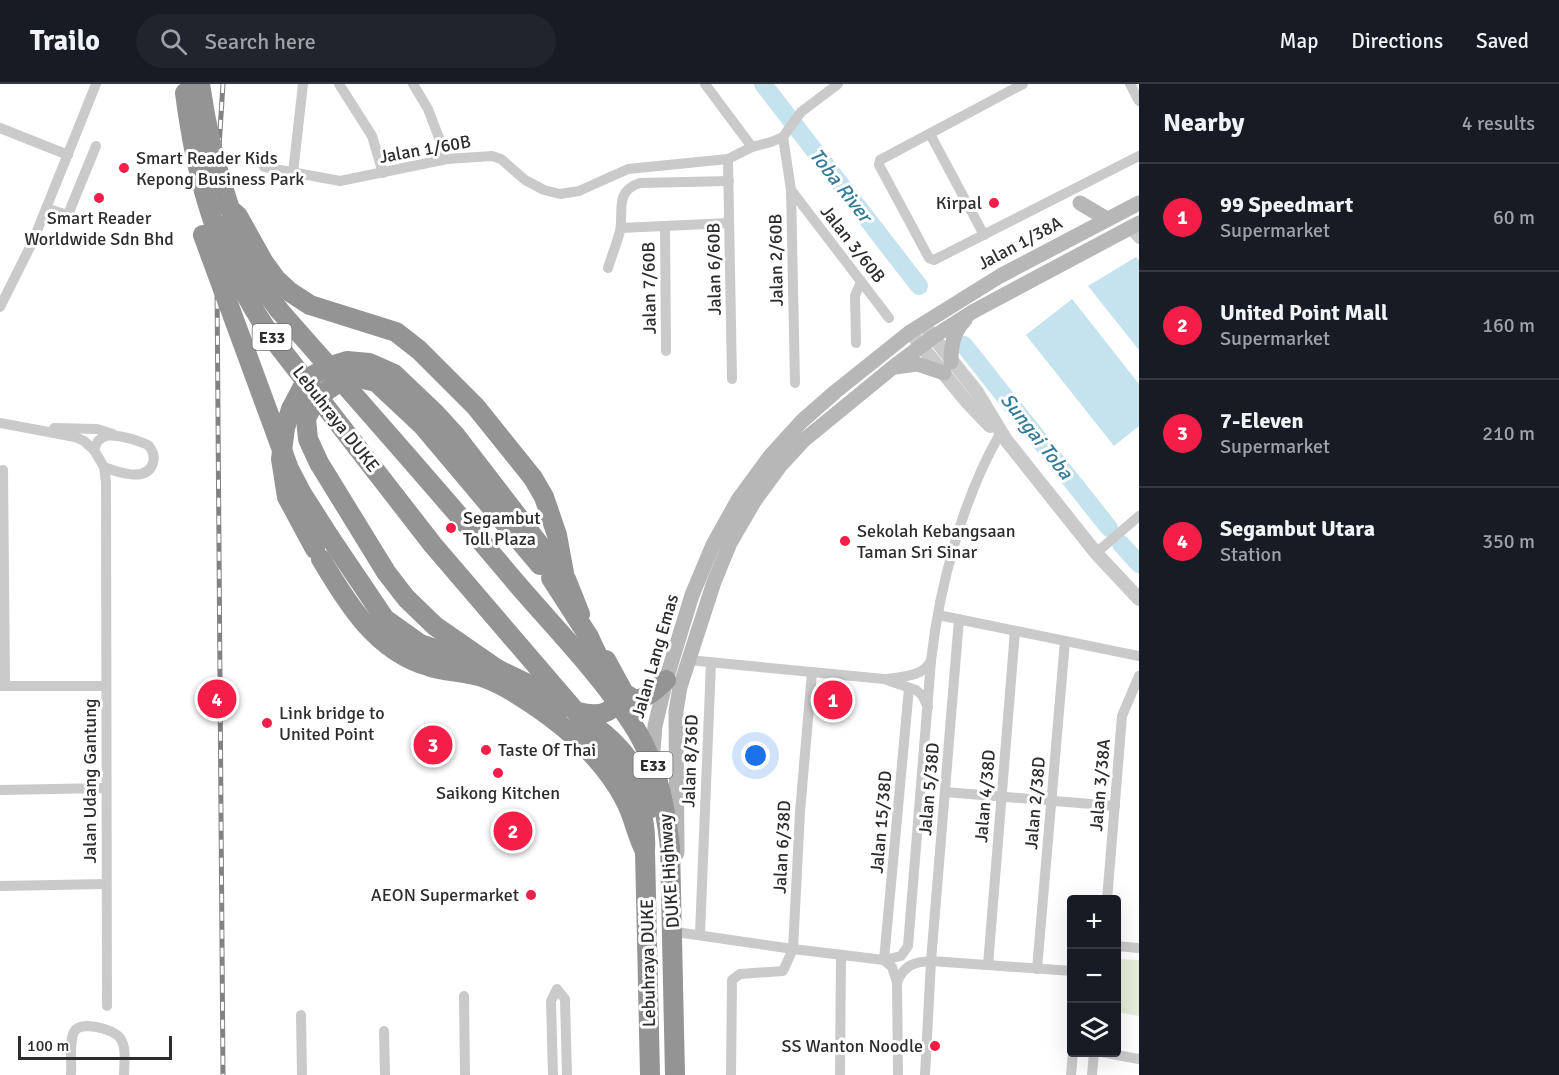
<!DOCTYPE html>
<meta charset="utf-8">
<style>
:root{--surface:#171b24;--page:#20242c;--text:#f1f3f6;--muted:#9ea1a6;--line:#363941;--accent:#f51e48}
body{margin:0;font-family:Signika,sans-serif;background:var(--page);color:var(--text)}
.controls{position:absolute;right:18px;bottom:18px;display:grid;overflow:hidden;border-radius:6px;box-shadow:0 6px 24px #0002}
.controls button{width:54px;height:54px;display:grid;place-items:center;padding:0;border:0;border-bottom:2px solid var(--line);background:var(--surface);color:var(--text);font:30px sans-serif}
.scale{position:absolute;left:18px;bottom:15px;width:154px;box-sizing:border-box;padding-left:6px;border:3px solid #2d2d2d;border-top:0;font-size:16px;line-height:21px;white-space:nowrap;color:#2d2d2d;-webkit-text-stroke:4px #fff;paint-order:stroke}
.you{position:absolute;left:756px;top:672px;width:21px;height:21px;margin:-15px;border:4px solid #fff;border-radius:50%;background:#1a73e8;box-shadow:0 0 0 9px #1a73e833}
.badge{display:grid;place-items:center;width:39px;height:39px;border-radius:50%;background:var(--accent);color:#fff;font-size:20px;font-weight:700}
.pin{position:absolute;translate:-50% -50%;border:3px solid #fff;box-shadow:0 2px 6px #0006}
.list{margin:0;padding:0;list-style:none}
h2{display:flex;justify-content:space-between;align-items:center;height:78px;margin:0;padding:0 24px;font-size:26px}
h2 small{font-size:20px;font-weight:400;color:var(--muted)}
.list li{display:grid;grid-template-columns:39px 1fr auto;gap:18px;align-items:center;box-sizing:border-box;height:108px;padding:0 24px;border-top:2px solid var(--line)}
.list b{display:block;font-size:22px;white-space:nowrap}
.list p{margin:0;font-size:20px;white-space:nowrap;color:var(--muted)}
.list em{font-size:20px;font-style:normal;color:var(--muted)}
.icon{flex:none;width:33px;height:33px;fill:none;stroke:currentColor;stroke-width:2;stroke-linecap:round;stroke-linejoin:round}
.map{position:relative;flex:none;width:1139px;height:991px;overflow:hidden}
header{display:flex;align-items:center;gap:36px;box-sizing:border-box;height:84px;padding:0 30px;background:var(--surface);border-bottom:2px solid var(--line)}
header strong{font-size:28px}
nav{display:flex;gap:33px;margin-inline-start:auto;font-size:21px}
.search{width:420px;height:54px;background:var(--page);display:flex;align-items:center;gap:15px;box-sizing:border-box;padding:0 21px;border-radius:33px;color:var(--muted);font-size:22px}
main{display:flex}
aside{flex:1;background:var(--surface)}
.map>svg:first-child{display:block}
.green{fill:#e6edd9}
.water{fill:#c4e3ee}
.lines{fill:none;stroke-linecap:round;stroke-linejoin:round}
.river{stroke:#c4e3ee;stroke-width:18}
.minor{stroke:#cacaca;stroke-width:10}
.tertiary{stroke:#cacaca;stroke-width:14}
.secondary{stroke:#b7b7b7;stroke-width:15}
.motorway{stroke:#949494;stroke-width:20}
.rail-casing{stroke:#828282;stroke-width:5}
.rail{stroke:#fff;stroke-width:3;stroke-dasharray:9;stroke-linecap:butt}
.motorway-bridge{stroke:#949494;stroke-width:20}
.poi-dot{fill:#f51e48;stroke:#fff;stroke-width:2}
.labels{text-anchor:middle;stroke-width:6;stroke-linejoin:round;paint-order:stroke}
.shield{fill:#fff;stroke:#6c6c6c;stroke-width:1.5}
.shield-label{font-size:16px;font-weight:bold;fill:#2d2d2d}
.street-label{font-size:18px;fill:#2d2d2d;stroke:#fff}
.poi-label{font-size:18px;fill:#2d2d2d;stroke:#fff;text-anchor:start}
.water-label{font-size:20px;font-style:italic;fill:#347c97;stroke:#fff}
</style>
<header>
<strong>Trailo</strong>
<div class="search"><svg class="icon" aria-label="search" viewBox="0 0 24 24"><circle cx="10" cy="10" r="6"/><path d="M15 15l6 6"/></svg>Search here</div>
<nav><a>Map</a><a>Directions</a><a>Saved</a></nav>
</header>
<main>
<div class="map">
<svg width="1139" height="991" viewBox="0 0 1139 991">
<rect width="100%" height="100%" fill="#fff"/>
<polygon class="green" points="1117,875 1139,876 1139,932 1117,928"/>
<g class="water">
<polygon points="1136,173 1139,176 1139,266 1088,202"/>
<polygon points="1072,215 1139,300 1139,342 1114,362 1026,251"/>
</g>
<g class="lines">
<g class="river">
<polyline points="763,0 919,202"/>
<polyline points="964,261 1109,444"/>
<polyline points="1121,460 1139,480"/>
</g>
<g class="minor">
<polyline points="339,0 372,52 383,89"/>
<polyline points="413,0 428,25 447,75"/>
<polyline points="705,0 752,63"/>
<polyline points="1023,0 880,76 879,81 929,174 934,176 1139,72"/>
<polyline points="1130,0 1139,17"/>
<polyline points="0,44 68,71"/>
<polyline points="930,50 984,151"/>
<polyline points="783,53 791,106 795,299"/>
<polyline points="728,75 732,295"/>
<polyline points="264,83 340,97 447,75 492,72 501,75 525,96 544,106 560,110 579,107 628,85 728,75 752,63 771,58 783,53 801,28 838,0"/>
<polyline points="293,89 303,0"/>
<polyline points="791,106 889,234"/>
<polyline points="46,124 67,131 69,128 96,62"/>
<polyline points="665,142 666,267"/>
<polyline points="621,144 729,139"/>
<polyline points="1129,144 1139,155"/>
<path d="M608,184c4,-13 9,-25 12,-37 4,-19 -6,-40 20,-48l89,-2"/>
<polyline points="0,223 33,157 96,0"/>
<polyline points="856,259 855,212 861,197"/>
<polyline points="0,339 75,353 84,357 94,366 104,383 106,398 107,922"/>
<polyline points="54,344 97,345 113,350"/>
<path d="M94,366c5,-20 22,-15 38,-11 5,2 12,3 17,7 4,5 6,11 4,17 -6,20 -36,9 -49,4"/>
<polyline points="3,386 5,602"/>
<polyline points="1096,469 1139,432"/>
<polyline points="938,531 1139,572"/>
<polyline points="688,576 884,595 916,606 922,611 928,623"/>
<path d="M887,595c17,-3 35,-2 44,-18"/>
<polyline points="0,602 106,602"/>
<polyline points="0,706 106,704"/>
<polyline points="945,708 1115,722"/>
<polyline points="0,802 106,800"/>
<polyline points="1107,816 1122,632 1139,592"/>
<path d="M676,848l117,17 91,11 17,-4 7,-10 23,-285c8,-74 32,-164 70,-229"/>
<polyline points="700,850 711,578"/>
<polyline points="1116,862 1139,864"/>
<polyline points="884,876 909,604"/>
<polyline points="884,876 892,883 897,898 898,991"/>
<polyline points="988,881 1015,547"/>
<polyline points="1037,885 1065,557"/>
<path d="M897,898c7,-17 17,-20 34,-21l141,10"/>
<polyline points="464,912 465,991"/>
<polyline points="301,931 302,991"/>
<polyline points="384,947 385,991"/>
<polyline points="1101,968 1139,975"/>
<path d="M71,991c1,-10 -2,-34 3,-43 6,-12 40,-3 46,6 7,9 4,26 4,37"/>
<polyline points="553,991 551,917 557,905 565,915 567,991"/>
<polyline points="731,991 732,896 740,890 783,887 793,865 800,728 812,588"/>
<polyline points="840,991 841,871"/>
<polyline points="925,991 931,877 959,535"/>
<polyline points="1071,991 1073,968"/>
<polyline points="1092,991 1094,968"/>
</g>
<g class="tertiary">
<polyline points="926,244 977,308 1006,356 1096,469 1139,515"/>
<polyline points="910,248 967,318 990,342"/>
</g>
<g class="secondary">
<polyline points="1080,119 1107,135"/>
<path d="M951,278c0,-16 2,-30 14,-42"/>
<polyline points="895,283 917,280 944,289"/>
<polyline points="652,678 655,642 666,596 692,511 713,461 738,416 771,371 802,337 835,308 910,248 1000,192 1139,119"/>
<polyline points="677,769 676,627 680,603 714,498 730,459 755,416 780,382 804,356 892,284 933,253 974,227 1139,139"/>
</g>
<g class="motorway">
<polyline points="230,125 238,132 263,177 276,195 290,208 310,221 396,248 419,266 476,323 533,394 544,413 557,451 564,489"/>
<path d="M231,137c5,33 29,62 48,89"/>
<polyline points="329,452 385,535 420,560 497,585 549,610 568,623"/>
<polyline points="315,465 287,413 281,375 285,344 291,325 307,295 327,283 347,277 369,279 394,290 435,329 456,352 566,495 580,530"/>
<path d="M321,475c26,44 55,92 107,107 17,6 36,5 54,11 12,4 25,11 36,18 42,26 84,61 107,105 9,16 11,35 20,51l5,224"/>
<path d="M606,576l18,33 11,7c13,-2 21,-11 31,-20"/>
<polyline points="497,585 435,542 406,514 386,488 319,379 308,355 306,335 316,314 342,296 359,294 376,298 423,342 540,481"/>
<path d="M578,628c23,6 43,1 39,-27"/>
<path d="M592,640c33,24 47,45 57,85"/>
</g>
<g class="rail-casing">
<polyline id="rail" points="223,0 218,79 217,201 223,991"/>
</g>
<use href="#rail" class="rail"/>
<g class="motorway-bridge">
<path d="M200,0c6,43 16,84 30,125"/>
<path d="M185,9c12,93 33,163 85,242l163,210 186,217c17,27 28,55 26,89"/>
<polyline points="203,151 289,385 301,408 329,452"/>
<path d="M279,226c80,91 161,182 239,275 38,44 81,88 113,137 25,37 34,81 39,125l5,228"/>
<polyline points="551,494 589,553 609,596"/>
</g>
</g>
<g class="poi-dot">
<circle cx="124" cy="84" r="6"/>
<circle cx="99" cy="114" r="6"/>
<circle cx="994" cy="119" r="6"/>
<circle cx="451" cy="444" r="6"/>
<circle cx="845" cy="457" r="6"/>
<circle cx="267" cy="639" r="6"/>
<circle cx="486" cy="666" r="6"/>
<circle cx="498" cy="689" r="6"/>
<circle cx="531" cy="811" r="6"/>
<circle cx="935" cy="962" r="6"/>
</g>
<g class="labels">
<g class="shield">
<rect x="252.5" y="240" width="39" height="26" rx="4.5"/>
<rect x="633.5" y="668" width="39" height="26" rx="4.5"/>
</g>
<g class="shield-label">
<text x="272" y="259">E33</text>
<text x="653" y="687">E33</text>
</g>
<g class="street-label">
<text transform="translate(425 65) rotate(-10)" y="6">Jalan 1/60B</text>
<text transform="translate(1020 159) rotate(-28)" y="6">Jalan 1/38A</text>
<text transform="translate(853 160) rotate(52)" y="6">Jalan 3/60B</text>
<text transform="translate(776 176) rotate(-91)" y="6">Jalan 2/60B</text>
<text transform="translate(714 185) rotate(-91)" y="6">Jalan 6/60B</text>
<text transform="translate(649 204) rotate(-91)" y="6">Jalan 7/60B</text>
<text transform="translate(336 335) rotate(52)" y="6">Lebuhraya DUKE</text>
<text transform="translate(655 572) rotate(-74)" y="6">Jalan Lang Emas</text>
<text transform="translate(690 677) rotate(-88)" y="6">Jalan 8/36D</text>
<text transform="translate(90 697) rotate(-90)" y="6">Jalan Udang Gantung</text>
<text transform="translate(1100 701) rotate(-85)" y="6">Jalan 3/38A</text>
<text transform="translate(929 705) rotate(-85)" y="6">Jalan 5/38D</text>
<text transform="translate(985 712) rotate(-85)" y="6">Jalan 4/38D</text>
<text transform="translate(1035 719) rotate(-85)" y="6">Jalan 2/38D</text>
<text transform="translate(881 738) rotate(-85)" y="6">Jalan 15/38D</text>
<text transform="translate(782 763) rotate(-87)" y="6">Jalan 6/38D</text>
<text transform="translate(669 787) rotate(-94)" y="6">DUKE Highway</text>
<text transform="translate(648 879) rotate(-91)" y="6">Lebuhraya DUKE</text>
</g>
<g class="poi-label">
<text x="136" y="80">Smart Reader Kids<tspan x="136" dy="21">Kepong Business Park</tspan></text>
<text x="982" y="125" text-anchor="end">Kirpal</text>
<text x="99" y="140" text-anchor="middle">Smart Reader<tspan x="99" dy="21">Worldwide Sdn Bhd</tspan></text>
<text x="463" y="440">Segambut<tspan x="463" dy="21">Toll Plaza</tspan></text>
<text x="857" y="453">Sekolah Kebangsaan<tspan x="857" dy="21">Taman Sri Sinar</tspan></text>
<text x="279" y="635">Link bridge to<tspan x="279" dy="21">United Point</tspan></text>
<text x="498" y="672">Taste Of Thai</text>
<text x="498" y="715" text-anchor="middle">Saikong Kitchen</text>
<text x="519" y="817" text-anchor="end">AEON Supermarket</text>
<text x="923" y="968" text-anchor="end">SS Wanton Noodle</text>
</g>
<g class="water-label">
<text transform="translate(841 101) rotate(52)" y="7">Toba River</text>
<text transform="translate(1037 352) rotate(52)" y="7">Sungai Toba</text>
</g>
</g>
</svg>
<div class="controls">
<button>+</button>
<button>−</button>
<button><svg class="icon" aria-label="layers" viewBox="0 0 24 24"><path d="M12 4l9 5-9 5-9-5zM3 14l9 5 9-5"/></svg></button>
</div>
<div class="scale">100 m</div>
<div class="you"></div>
<div class="pin badge" style="left:833px;top:616px">1</div>
<div class="pin badge" style="left:513px;top:747px">2</div>
<div class="pin badge" style="left:433px;top:661px">3</div>
<div class="pin badge" style="left:217px;top:615px">4</div>
</div>
<aside>
<h2>Nearby<small>4 results</small></h2>
<ul class="list">
<li><span class="badge">1</span><div><b>99 Speedmart</b><p>Supermarket</p></div><em>60 m</em></li>
<li><span class="badge">2</span><div><b>United Point Mall</b><p>Supermarket</p></div><em>160 m</em></li>
<li><span class="badge">3</span><div><b>7-Eleven</b><p>Supermarket</p></div><em>210 m</em></li>
<li><span class="badge">4</span><div><b>Segambut Utara</b><p>Station</p></div><em>350 m</em></li>
</ul>
</aside>
</main>
